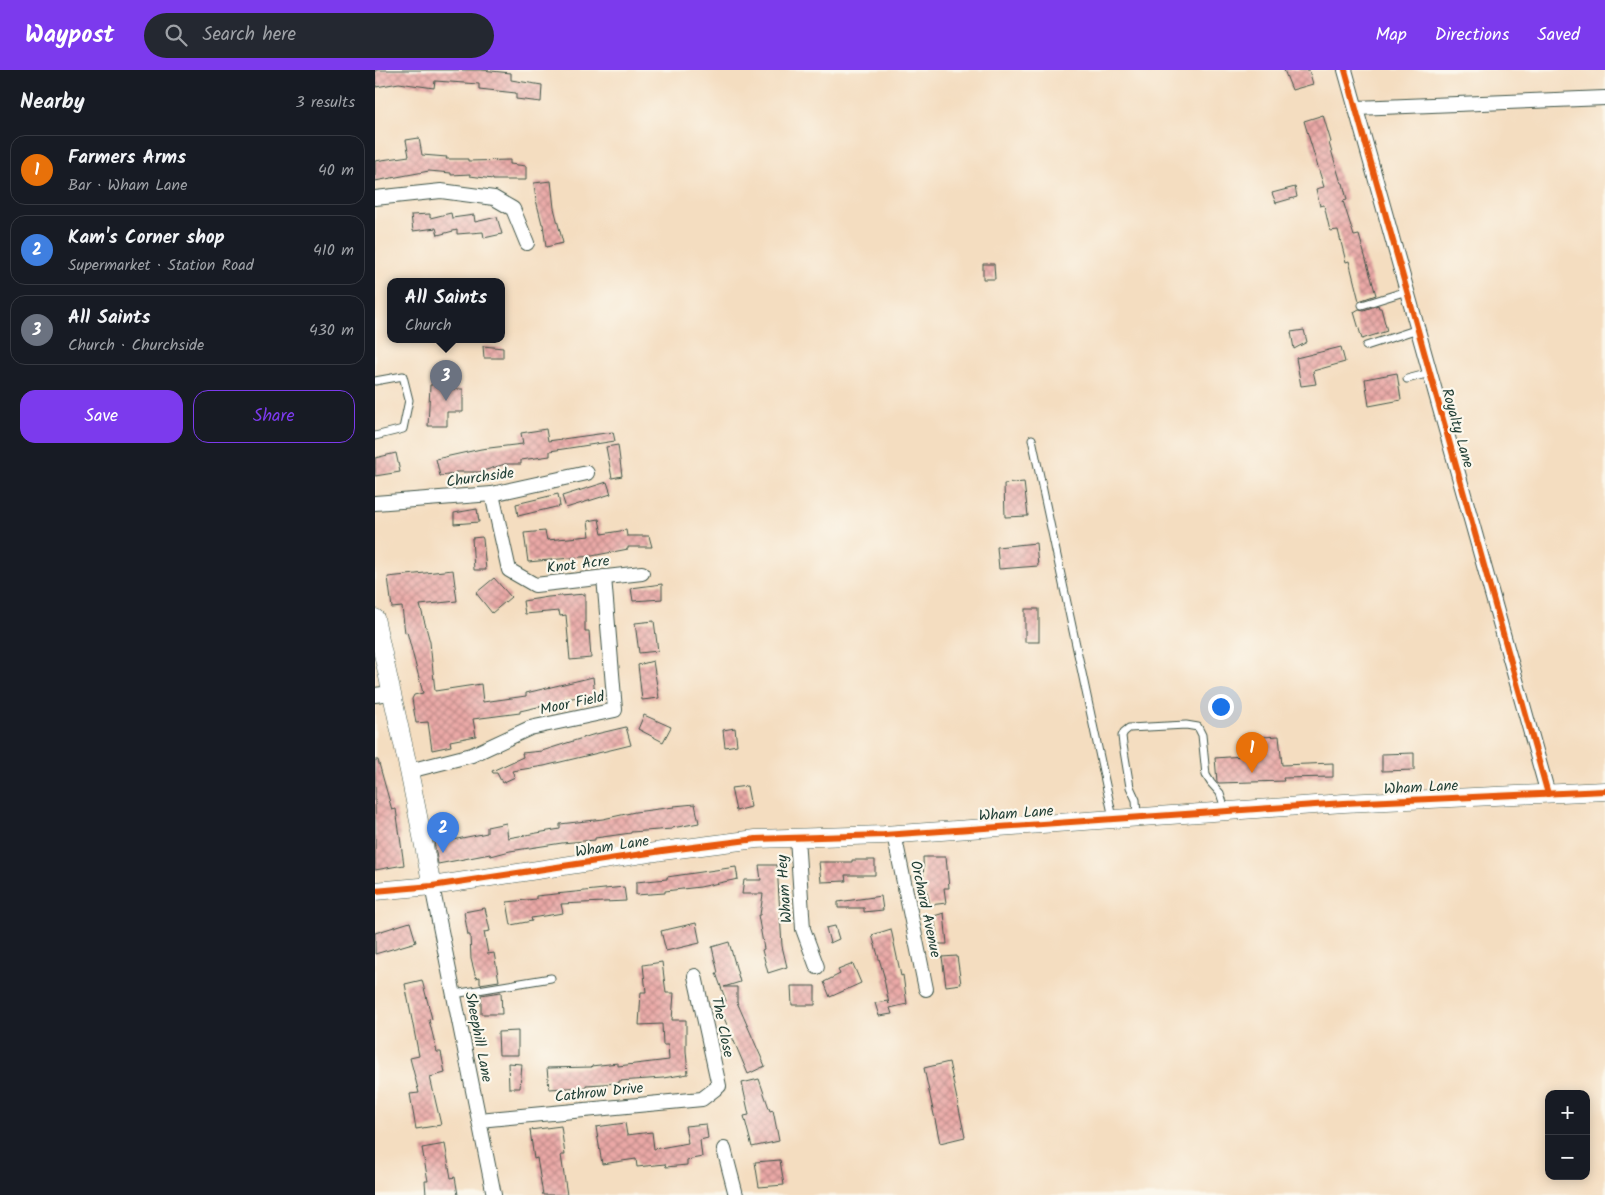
<!DOCTYPE html>
<meta charset="utf-8">
<style>
:root{--surface:#171b24;--page:#242831;--text:#f1f3f6;--muted:#9ea1a6;--line:#363941;--accent:#7c3aed}
body{margin:0;font-family:Kalam,sans-serif;background:var(--page);color:var(--text)}
.controls{position:absolute;right:15px;bottom:15px;display:grid;overflow:hidden;border-radius:10px;box-shadow:0 2px 12px #0003}
.controls button{width:45px;height:45px;display:grid;place-items:center;padding:0;border:0;border-bottom:1px solid var(--line);background:var(--surface);color:var(--text);font:25px sans-serif}
.you{position:absolute;left:845px;top:636px;width:18px;height:18px;margin:-12px;border:4px solid #fff;border-radius:50%;background:#1a73e8;box-shadow:0 0 0 8px #1a73e833}
.badge{display:grid;place-items:center;width:32px;height:32px;border-radius:50%;background:var(--accent);color:#fff;font-size:16px;font-weight:700}
.pin{position:absolute;translate:-50% -41px;filter:drop-shadow(0 1px 2px #0008)}
.pin::after{content:'';position:absolute;top:26px;width:18px;height:15px;background:inherit;clip-path:polygon(0 0,100% 0,50% 100%)}
.popup{position:absolute;left:12px;top:208px;width:118px;height:65px;box-sizing:border-box;display:grid;place-content:center;border-radius:10px;background:var(--surface);filter:drop-shadow(0 1px 4px #0005);font-size:16px;white-space:nowrap;color:var(--muted)}
.popup b{font-size:19px;color:var(--text)}
.popup::after{content:'';position:absolute;left:50%;top:100%;margin-left:-10px;border:10px solid transparent;border-top-color:var(--surface)}
.list{margin:0;padding:0;list-style:none}
h2{display:flex;justify-content:space-between;align-items:center;height:65px;margin:0;padding:0 20px;font-size:21px}
h2 small{font-size:16px;font-weight:400;color:var(--muted)}
.list li{display:grid;grid-template-columns:32px 1fr auto;gap:15px;align-items:center;box-sizing:border-box;height:70px;margin:0 10px 10px;padding:0 10px;border:1px solid var(--line);border-radius:15px}
.list b{display:block;font-size:19px;white-space:nowrap}
.list p{margin:0;font-size:16px;white-space:nowrap;color:var(--muted)}
.list em{font-size:16px;font-style:normal;color:var(--muted)}
.actions{display:flex;gap:10px;padding:15px 20px}
.actions a{flex:1;padding:11px 0;border:1px solid var(--accent);border-radius:15px;text-align:center;font-size:18px;color:var(--accent)}
.actions .main{background:var(--accent);color:#fff}
.icon{flex:none;width:28px;height:28px;fill:none;stroke:currentColor;stroke-width:2;stroke-linecap:round;stroke-linejoin:round}
.map{position:relative;flex:none;width:1230px;height:1125px;overflow:hidden}
header{display:flex;align-items:center;gap:30px;box-sizing:border-box;height:70px;padding:0 25px;background:var(--accent);color:#fff}
header strong{font-size:24px}
nav{display:flex;gap:28px;margin-inline-start:auto;font-size:18px}
.search{width:350px;height:45px;background:var(--page);display:flex;align-items:center;gap:12px;box-sizing:border-box;padding:0 18px;border-radius:28px;color:var(--muted);font-size:19px}
main{display:flex}
aside{flex:1;background:var(--surface)}
.map>svg:first-child{display:block}
.building{fill:url(#building-cross-hatch)}
.lines{fill:none;stroke-linecap:round;stroke-linejoin:round}
.service-casing{stroke:#3f5549;stroke-width:9}
.minor-casing{stroke:#3f5549;stroke-width:16}
.tertiary-casing{stroke:#3f5549;stroke-width:19}
.service{stroke:#fff;stroke-width:7}
.minor{stroke:#fff;stroke-width:14}
.tertiary{stroke:#fff;stroke-width:18}
.cycleway-casing{stroke:#fbf7ec;stroke-width:9}
.cycleway{stroke:#e8590c;stroke-width:6}
.labels{text-anchor:middle;stroke-width:4.5;stroke-linejoin:round;paint-order:stroke}
.street-label{font-size:15px;fill:#1f3d34;stroke:#fbf7ec}
</style>
<header>
<strong>Waypost</strong>
<div class="search"><svg class="icon" aria-label="search" viewBox="0 0 24 24"><circle cx="10" cy="10" r="6"/><path d="M15 15l6 6"/></svg>Search here</div>
<nav><a>Map</a><a>Directions</a><a>Saved</a></nav>
</header>
<main>
<aside>
<h2>Nearby<small>3 results</small></h2>
<ul class="list">
<li><span class="badge" style="background:#e8710a">1</span><div><b>Farmers Arms</b><p>Bar · Wham Lane</p></div><em>40 m</em></li>
<li><span class="badge" style="background:#3f7fe0">2</span><div><b>Kam's Corner shop</b><p>Supermarket · Station Road</p></div><em>410 m</em></li>
<li><span class="badge" style="background:#6b7280">3</span><div><b>All Saints</b><p>Church · Churchside</p></div><em>430 m</em></li>
</ul>
<div class="actions"><a class="main">Save</a><a>Share</a></div>
</aside>
<div class="map">
<svg width="1230" height="1125" viewBox="0 0 1230 1125">
<defs>
<pattern id="building-cross-hatch" width="8" height="8" patternUnits="userSpaceOnUse" patternTransform="scale(1.25)"><rect width="8" height="8" fill="#eaa8a6"/><path d="M0 0l8 8M0 8l8-8" fill="none" stroke="#bd8a88"/></pattern>
</defs>
<rect width="100%" height="100%" fill="#fbf7ec"/>
<filter id="ink" filterUnits="userSpaceOnUse"><feTurbulence type="fractalNoise" baseFrequency=".02" numOctaves="2"/><feDisplacementMap in="SourceGraphic" scale="10" xChannelSelector="R" yChannelSelector="G"/><feConvolveMatrix kernelMatrix="1 2 1 2 8 2 1 2 1" color-interpolation-filters="sRGB"/></filter>
<filter id="wash" filterUnits="userSpaceOnUse"><feTurbulence type="fractalNoise" baseFrequency=".0096" numOctaves="4" result="noise"/><feDisplacementMap in="SourceGraphic" scale="20" xChannelSelector="R" yChannelSelector="G"/><feGaussianBlur stdDeviation="1.12" result="paint"/><feColorMatrix in="noise" values="0 0 0 0 0 0 0 0 0 0 0 0 0 0 0 0 0 1.4 0 .05"/><feComposite in="paint" operator="in"/></filter>
<g filter="url(#wash)">
<rect width="100%" height="100%" fill="#f4ddc0"/>
<g id="blocks">
<g class="building">
<polygon points="0,0 106,0 136,3 136,10 167,15 166,32 141,29 141,23 104,19 104,14 60,11 59,18 24,13 1,17"/>
<polygon points="909,0 934,0 938,14 917,20"/>
<polygon points="948,45 956,72 954,73 966,113 968,113 972,130 968,131 979,166 984,165 1001,225 984,231 974,191 971,192 963,160 955,161 949,135 945,136 941,119 949,117 929,51"/>
<polygon points="44,68 47,85 72,87 71,89 93,89 93,91 135,90 135,94 151,96 151,110 118,110 118,109 95,106 95,104 76,105 76,103 54,101 0,111 0,91 34,86 31,70"/>
<polygon points="176,111 179,138 188,173 171,177 168,154 167,154 161,130 159,113"/>
<polygon points="920,117 922,127 901,133 897,123"/>
<polygon points="76,143 77,148 99,145 100,152 122,147 127,164 109,168 108,162 82,164 82,160 63,165 61,158 38,161 36,145 55,144 55,148"/>
<polygon points="608,194 619,194 620,209 608,209"/>
<polygon points="1003,235 1004,238 1006,238 1012,261 987,269 979,242 984,239 989,240"/>
<polygon points="929,260 932,272 919,279 916,262"/>
<polygon points="108,276 128,278 128,288 109,288"/>
<polygon points="966,277 970,292 938,301 941,314 926,316 921,288"/>
<polygon points="1022,303 1026,330 994,336 990,309"/>
<polygon points="57,311 68,311 68,319 88,319 88,342 72,342 72,356 53,356 55,315 57,315"/>
<polygon points="171,359 173,371 238,362 240,371 175,381 175,386 146,390 146,394 130,394 105,402 80,402 81,404 65,406 61,389 106,379 148,374 146,363"/>
<polygon points="243,375 247,406 237,408 231,377"/>
<polygon points="21,383 25,402 0,406 0,388"/>
<polygon points="232,412 236,424 191,438 187,426"/>
<polygon points="649,412 653,446 630,447 629,414"/>
<polygon points="183,424 185,436 143,446 141,434"/>
<polygon points="102,439 104,452 79,454 79,443"/>
<polygon points="224,449 227,464 251,460 252,466 274,466 277,477 253,477 253,479 217,486 153,492 149,463 170,461 172,470 215,466 213,451"/>
<polygon points="107,467 108,469 111,500 99,500 97,468"/>
<polygon points="661,473 663,496 624,499 622,477"/>
<polygon points="78,500 82,531 45,535 55,572 60,621 106,614 108,632 151,626 151,623 218,607 220,625 189,629 189,631 145,641 145,643 98,649 101,666 75,671 76,676 57,680 53,652 41,653 37,629 39,625 48,623 32,562 30,563 27,537 17,538 13,507"/>
<polygon points="119,508 136,527 117,543 101,523"/>
<polygon points="287,514 287,529 258,531 256,518"/>
<polygon points="210,524 210,561 214,561 216,588 195,590 191,545 185,546 184,541 150,544 148,531 173,527"/>
<rect x="650" y="539" width="14" height="33"/>
<polygon points="279,551 283,581 264,583 260,553"/>
<polygon points="278,591 284,628 267,630 263,595"/>
<polygon points="269,645 296,657 288,672 263,659"/>
<polygon points="251,657 256,675 169,696 137,701 140,707 127,713 122,703 118,703 117,701 148,687 147,683 167,681 217,665"/>
<polygon points="360,658 362,675 350,677 348,660"/>
<polygon points="904,666 907,695 958,693 958,707 908,708 909,711 844,713 842,712 840,688 868,686 868,668"/>
<polygon points="1039,683 1039,700 1007,701 1007,684"/>
<polygon points="0,690 3,690 17,740 21,739 29,795 0,800"/>
<polygon points="372,716 376,737 361,741 356,718"/>
<polygon points="320,734 324,753 297,758 297,759 256,762 256,763 220,768 220,770 187,773 135,781 116,786 115,784 63,794 56,755 71,752 77,770 112,763 112,757 131,753 133,768 185,759 185,754 228,749 260,742 299,737 299,736"/>
<polygon points="548,787 571,787 574,818 569,818 571,833 555,835 551,818 549,818"/>
<polygon points="477,790 500,790 500,805 470,805 471,811 446,812 444,792 477,792"/>
<polygon points="384,795 402,795 407,876 412,897 393,903 387,880 389,879 383,845 385,845 388,824 367,824 369,810 386,810"/>
<polygon points="361,797 363,809 325,817 290,821 290,823 261,825 261,812 292,809 292,807"/>
<polygon points="249,817 251,831 186,834 188,843 156,848 157,851 136,855 132,832 161,829 161,826"/>
<polygon points="506,826 508,840 489,842 489,838 463,838 463,832"/>
<polygon points="110,838 115,861 109,862 113,884 119,883 124,911 105,914 105,907 101,908 96,889 95,865 93,865 89,842"/>
<polygon points="569,843 572,874 563,874 559,846"/>
<polygon points="35,852 41,872 0,884 0,863"/>
<polygon points="321,853 325,873 291,881 286,861"/>
<polygon points="460,856 464,869 455,873 451,858"/>
<polygon points="516,859 526,906 528,905 532,934 515,938 517,944 504,946 500,933 513,931 514,934 509,909 510,909 497,865"/>
<polygon points="354,872 365,912 349,917 362,917 362,932 390,996 373,1004 343,934 351,931 341,903 343,903 337,877"/>
<polygon points="582,886 586,914 571,916 567,887"/>
<polygon points="287,892 291,923 299,923 297,950 311,950 311,981 313,1004 288,1008 244,1011 244,1013 211,1015 211,1017 174,1019 172,998 217,997 216,996 243,993 243,996 294,990 293,975 288,975 287,954 264,955 266,922 271,922 268,895"/>
<polygon points="478,894 486,913 455,927 449,912 465,904 463,900"/>
<polygon points="47,910 57,949 54,950 62,982 66,982 70,1003 55,1007 66,1055 41,1059 35,1024 44,1023 35,988 44,986 30,914"/>
<polygon points="416,916 440,916 440,935 417,935"/>
<polygon points="126,922 127,944 106,944 106,925"/>
<polygon points="143,961 143,985 124,985 123,962"/>
<polygon points="574,992 590,1067 565,1073 549,998"/>
<polygon points="133,993 147,994 145,1018 134,1018"/>
<polygon points="384,1009 395,1041 398,1040 404,1071 377,1077 369,1046 374,1045 367,1013"/>
<polygon points="250,1053 252,1065 277,1062 279,1079 313,1073 310,1056 331,1054 333,1068 325,1070 327,1087 312,1090 312,1095 291,1097 290,1094 262,1097 261,1089 227,1094 221,1057"/>
<polygon points="186,1056 190,1085 186,1085 192,1125 168,1125 162,1088 159,1089 155,1060"/>
<polygon points="70,1074 76,1108 80,1107 83,1125 51,1125 50,1111 53,1111 47,1078"/>
<polygon points="405,1090 409,1115 384,1117 380,1092"/>
</g>
</g>
</g>
<g filter="url(#ink)">
<use href="#blocks" fill-opacity="0" stroke="#3f5549" stroke-width="1"/>
<g class="lines">
<g class="service-casing">
<g id="service">
<polyline points="987,235 1032,221"/>
<polyline points="991,276 1043,259"/>
<polyline points="1032,309 1055,303"/>
<polyline points="0,311 28,306 34,330 28,359 0,366"/>
<polyline points="657,369 738,748"/>
<polyline points="762,747 761,730 755,717 748,675 747,666 749,662 754,658 811,655 823,657 827,665 831,705 836,713 845,723 851,742"/>
<polyline points="79,924 176,908"/>
</g>
</g>
<g class="minor-casing">
<g id="minor">
<polyline points="970,0 1173,724"/>
<polyline points="981,38 1230,28"/>
<polyline points="0,128 66,121 119,128 138,139 152,173"/>
<polyline points="117,424 134,500 160,515 267,503"/>
<polyline points="0,433 117,424 212,403"/>
<polyline points="0,625 16,623"/>
<polyline points="34,701 97,685 155,658 240,640 229,507"/>
<polyline points="519,764 551,919"/>
<polyline points="422,767 428,859 442,897"/>
<polyline points="57,816 119,1125"/>
<polyline points="104,1050 327,1029 344,1016 320,906"/>
<polyline points="349,1079 361,1125"/>
</g>
</g>
<g class="tertiary-casing">
<g id="tertiary">
<polyline points="0,548 34,701 57,816"/>
<polyline points="0,821 57,816 287,781 381,769 509,765 969,733 1230,721"/>
</g>
</g>
<use href="#service" class="service"/>
<use href="#minor" class="minor"/>
<use href="#tertiary" class="tertiary"/>
<g class="cycleway-casing">
<g id="cycleway">
<polyline points="970,0 1173,724"/>
<polyline points="0,821 57,816 287,781 381,769 509,765 969,733 1230,721"/>
</g>
</g>
<use href="#cycleway" class="cycleway"/>
</g>
</g>
<g class="labels">
<g class="street-label">
<text transform="translate(1083 358) rotate(74)" y="5">Royalty Lane</text>
<text transform="translate(105 407) rotate(-8)" y="5">Churchside</text>
<text transform="translate(203 494) rotate(-7)" y="5">Knot Acre</text>
<text transform="translate(197 633) rotate(-12)" y="5">Moor Field</text>
<text transform="translate(1046 717) rotate(-3)" y="5">Wham Lane</text>
<text transform="translate(641 743) rotate(-4)" y="5">Wham Lane</text>
<text transform="translate(237 776) rotate(-9)" y="5">Wham Lane</text>
<text transform="translate(409 819) rotate(-94)" y="5">Wham Hey</text>
<text transform="translate(551 839) rotate(78)" y="5">Orchard Avenue</text>
<text transform="translate(348 957) rotate(78)" y="5">The Close</text>
<text transform="translate(104 967) rotate(79)" y="5">Sheephill Lane</text>
<text transform="translate(224 1022) rotate(-6)" y="5">Cathrow Drive</text>
</g>
</g>
</svg>
<div class="controls">
<button>+</button>
<button>−</button>
</div>
<div class="you"></div>
<div class="pin badge" style="left:877px;top:703px;background:#e8710a">1</div>
<div class="pin badge" style="left:68px;top:783px;background:#3f7fe0">2</div>
<div class="pin badge" style="left:71px;top:331px;background:#6b7280">3</div>
<div class="popup"><b>All Saints</b>Church</div>
</div>
</main>
